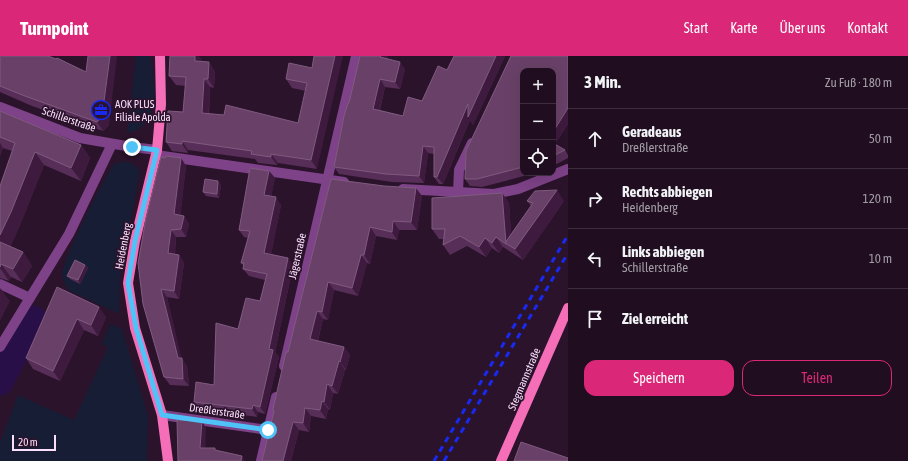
<!DOCTYPE html>
<html lang="de">
<meta charset="utf-8">
<style>
:root{--surface:#200e20;--page:#281729;--text:#f1f3f6;--muted:#a29ca5;--line:#3d2e3e;--accent:#db2777}
body{margin:0;font-family:"Asap Condensed",sans-serif;background:var(--page);color:var(--text)}
.controls{position:absolute;right:12px;top:12px;display:grid;overflow:hidden;border-radius:8px;box-shadow:0 4px 16px #0002}
.controls button{width:36px;height:36px;display:grid;place-items:center;padding:0;border:0;border-bottom:1px solid var(--line);background:var(--surface);color:var(--text);font:20px sans-serif}
.scale{position:absolute;left:12px;bottom:10px;width:44px;box-sizing:border-box;padding-left:4px;border:2px solid #fbdffd;border-top:0;font-size:11px;line-height:14px;white-space:nowrap;color:#fbdffd;-webkit-text-stroke:3px #2b132b;paint-order:stroke}
.stop{position:absolute;width:12px;height:12px;margin:-9px;border:3px solid #4fc3f7;border-radius:50%;background:#fff}
.stop.end{background:#4fc3f7;border-color:#fff;box-shadow:0 1px 4px #0008}
.list{margin:0;padding:0;list-style:none}
h2{display:flex;justify-content:space-between;align-items:center;height:52px;margin:0;padding:0 16px;font-size:17px}
h2 small{font-size:13px;font-weight:400;color:var(--muted)}
.list li{display:grid;grid-template-columns:26px 1fr auto;gap:12px;align-items:center;box-sizing:border-box;height:60px;padding:0 16px;border-top:1px solid var(--line)}
.list b{display:block;font-size:15px;white-space:nowrap}
.list p{margin:0;font-size:13px;white-space:nowrap;color:var(--muted)}
.list em{font-size:13px;font-style:normal;color:var(--muted)}
.actions{display:flex;gap:8px;padding:12px 16px}
.actions a{flex:1;padding:9px 0;border:1px solid var(--accent);border-radius:12px;text-align:center;font-size:14px;color:var(--accent)}
.actions .main{background:var(--accent);color:#fff}
.icon{flex:none;width:22px;height:22px;fill:none;stroke:currentColor;stroke-width:2;stroke-linecap:round;stroke-linejoin:round}
.map{position:relative;flex:none;width:568px;height:405px;overflow:hidden}
header{display:flex;align-items:center;gap:24px;box-sizing:border-box;height:56px;padding:0 20px;background:var(--accent);color:#fff}
header strong{font-size:19px}
nav{display:flex;gap:22px;margin-inline-start:auto;font-size:14px}
main{display:flex}
aside{flex:1;background:var(--surface)}
.map>svg:first-child{display:block}
.green{fill:#171d35}
.lines{fill:none;stroke-linecap:round;stroke-linejoin:round}
.river{stroke:#290f48;stroke-width:27}
.minor{stroke:#7d4287;stroke-width:10}
.major{stroke:#f56eb8;stroke-width:10}
.rail{stroke:#1929f0;stroke-width:3;stroke-dasharray:6 5;stroke-linecap:butt}
.wall{fill:#572e57}
.shaded-wall{fill:#3e1b3e}
.building{fill:#694168;stroke:#805a80}
.route{stroke:#4fc3f7;stroke-width:5}
.labels{text-anchor:middle;stroke-width:3.5;stroke-linejoin:round;paint-order:stroke}
.poi-label{font-size:11px;fill:#fbdffd;stroke:#2b132b;text-anchor:start}
.street-label{font-size:11px;fill:#fbdffd;stroke:#2b132b}
</style>
<header>
<strong>Turnpoint</strong>
<nav><a>Start</a><a>Karte</a><a>Über uns</a><a>Kontakt</a></nav>
</header>
<main>
<div class="map">
<svg width="568" height="405" viewBox="0 0 568 405">
<rect width="100%" height="100%" fill="#2b132b"/>
<g class="green">
<path d="M136,0h14c3,22 12,56 -9,71 -4,4 -8,6 -14,5z"/>
<path d="M123,105l9,2 8,8 -20,105 -1,38 -51,-24c-2,-4 -5,-10 -6,-14 -1,-15 42,-97 52,-112z"/>
<polygon points="111,268 122,273 148,360 147,405 0,405 0,387 18,339 74,364 108,291 101,288"/>
</g>
<g class="lines">
<polyline class="river" points="0,326 33,263"/>
<g class="minor">
<polyline points="0,51 80,82 132,91 157,94"/>
<polyline points="156,99 344,126"/>
<polyline points="403,133 494,138 518,133 568,113"/>
<polyline points="458,136 459,114 472,87"/>
<polyline points="0,228 30,242"/>
<polyline points="0,291 69,178 112,88"/>
<polyline points="284,310 356,0"/>
<polyline points="162,359 268,374"/>
<polyline points="261,405 276,341"/>
</g>
<g class="major">
<polyline points="160,0 161,48 157,94 135,185 128,227 135,272 162,359 168,405"/>
<polyline points="501,405 568,252"/>
</g>
<g class="rail">
<polyline points="434,405 568,179"/>
<polyline points="444,405 568,197"/>
</g>
</g>
<g class="wall">
<polygon points="454,0 505,0 473,69 470,64 443,128 439,128 434,121 434,98 428,97 424,127 392,126 339,118 334,111 349,47 387,3 405,13 400,33 385,31 380,54 403,60 422,45 447,14"/>
<polygon points="511,0 568,0 568,68 555,88 565,94 568,99 568,102 553,110 553,15 523,15 523,117 534,117 520,121 482,131 470,130 465,123 466,95"/>
<polygon points="0,2 109,69 103,75 32,50 0,36"/>
<polygon points="202,4 202,6 215,15 214,32 210,31 209,58 298,67 306,35 292,32 286,23 312,12 317,113 278,107 277,109 258,107 255,103 188,94 188,97 172,95 166,86 183,56 186,30 176,29 169,20"/>
<polygon points="0,55 81,89 90,102 81,125 44,109 20,169 10,191 23,196 32,210 22,226 11,221 9,225 0,222 0,130 12,95 3,92 0,100"/>
<polygon points="165,102 181,102 186,110 180,159 184,160 189,168 186,181 176,181 175,198 179,199 184,207 179,243 167,241 181,302 187,310 189,330 170,329 164,321 143,248"/>
<polygon points="269,115 275,122 271,140 281,149 271,198 288,202 293,210 275,296 279,301 265,358 258,356 257,361 199,353 194,346 214,329 238,273 260,245 265,224 249,220 243,213 244,210 241,207 248,182 244,181 239,174"/>
<polygon points="331,123 422,140 417,174 399,174 397,184 376,180 370,208 367,207 358,240 334,234 328,264 323,263 318,285 344,291 350,299 346,314 345,314 338,338 333,337 330,354 328,353 326,363 311,360 309,376 299,374 291,405 262,405"/>
<polygon points="218,125 221,129 219,142 206,140 203,136"/>
<polygon points="502,137 509,147 511,178 531,150 527,145 564,145 523,204 503,191 499,197 492,192 486,201 467,190 450,199 443,189 444,183 439,183 432,173"/>
<polygon points="85,209 88,212 80,228 70,223 67,220"/>
<polygon points="57,231 106,261 98,280 84,274 60,325 33,313 26,302"/>
</g>
<g class="shaded-wall">
<polygon points="110,0 117,0 109,69 103,75 97,66"/>
<polygon points="193,0 199,0 202,4 201,14 195,5"/>
<polygon points="335,0 343,0 317,113 311,104"/>
<polygon points="381,0 388,0 386,8 380,1"/>
<polygon points="496,0 505,0 473,69 470,64 443,128 437,121 468,48"/>
<polygon points="209,6 215,15 214,32 208,23"/>
<polygon points="400,6 405,13 400,33 395,26"/>
<polygon points="204,23 210,31 208,66 202,57"/>
<polygon points="380,23 385,31 378,60 373,53"/>
<polygon points="568,52 568,68 553,91 553,76"/>
<polygon points="182,85 188,94 188,97 182,88"/>
<polygon points="0,87 3,92 0,100"/>
<polygon points="81,89 90,102 81,125 71,112"/>
<polygon points="423,90 428,97 424,127 419,120"/>
<polygon points="35,96 44,109 20,169 7,198 0,188 0,179"/>
<polygon points="271,98 278,107 277,109 271,101"/>
<polygon points="181,102 186,110 180,166 174,158"/>
<polygon points="269,115 275,122 270,146 264,139"/>
<polygon points="218,125 221,129 219,142 217,138"/>
<polygon points="416,132 422,140 417,174 411,166"/>
<polygon points="557,134 564,145 523,204 515,193"/>
<polygon points="502,137 509,147 512,191 506,187"/>
<polygon points="276,141 281,149 270,204 264,197"/>
<polygon points="184,160 189,168 186,181 181,173"/>
<polygon points="393,165 399,174 397,184 392,176"/>
<polygon points="370,171 376,180 370,208 364,199"/>
<polygon points="171,174 176,181 174,205 168,197"/>
<polygon points="496,181 503,191 499,197 492,187"/>
<polygon points="485,182 492,192 486,201 479,191"/>
<polygon points="23,196 32,210 22,226 13,213"/>
<polygon points="179,199 184,207 179,243 174,235"/>
<polygon points="361,199 367,207 358,240 352,232"/>
<polygon points="288,202 293,210 275,296 279,301 265,358 260,351 269,293"/>
<polygon points="1,208 11,221 9,225 0,212"/>
<polygon points="85,209 88,212 80,228 78,224"/>
<polygon points="328,226 334,234 328,264 322,256"/>
<polygon points="0,232 10,245 0,265"/>
<polygon points="161,233 167,241 182,304 182,302 187,310 189,330 183,323 178,302"/>
<polygon points="99,251 106,261 98,280 91,269"/>
<polygon points="317,255 323,263 316,291 310,283"/>
<polygon points="77,263 84,274 60,325 53,315"/>
<polygon points="344,291 350,299 346,314 340,306"/>
<polygon points="339,305 345,314 338,338 332,330"/>
<polygon points="327,328 333,337 330,354 324,346"/>
<polygon points="322,345 328,353 326,363 320,354"/>
<polygon points="253,349 258,356 257,361 252,353"/>
<polygon points="305,352 311,360 309,376 303,367"/>
<polygon points="202,365 206,372 205,399 200,392"/>
<polygon points="293,366 299,374 291,405 283,405"/>
<polygon points="242,400 245,405 241,405"/>
</g>
<g class="building">
<polygon points="1,0 48,0 56,3 57,2 86,16 88,0 110,0 102,60 97,66 25,40 0,30 0,2"/>
<polygon points="170,0 195,0 195,5 209,6 208,23 204,23 202,57 224,59 226,49 298,67 307,27 286,23 289,7 312,12 314,0 335,0 311,104 271,98 271,101 251,98 252,95 182,85 182,88 166,86 168,55 183,56 186,21 169,20"/>
<polygon points="360,0 381,0 380,1 400,6 395,26 380,23 373,53 403,60 408,41 422,45 438,10 447,14 454,0 496,0 468,61 468,48 437,121 434,121 434,91 423,90 419,120 386,118 334,111 344,60 348,47 349,47"/>
<polygon points="511,0 568,0 568,52 553,76 553,15 523,15 523,111 477,123 465,123 466,95"/>
<polygon points="0,55 81,89 71,112 35,96 11,156 0,179 0,130 15,87 0,81"/>
<polygon points="553,87 565,94 553,100"/>
<polygon points="166,100 181,102 174,158 184,160 181,173 171,174 168,197 179,199 174,235 161,233 178,302 182,302 183,323 164,321 143,248 138,207 146,162 161,101 165,102"/>
<polygon points="250,112 269,115 264,139 276,141 264,197 288,202 269,293 273,294 260,351 253,349 252,353 194,346 196,326 214,329 216,267 238,273 246,242 260,245 267,218 243,213 244,207 241,207 250,175 239,174"/>
<polygon points="205,123 218,125 217,138 203,136"/>
<polygon points="331,123 384,130 416,132 411,166 393,165 392,176 370,171 364,199 361,199 352,232 328,226 322,256 317,255 310,283 344,291 340,306 339,305 332,330 327,328 324,346 322,345 320,354 305,352 303,367 293,366 283,405 262,405 274,355 273,353 286,296 288,296"/>
<polygon points="557,134 515,193 505,187 533,147 527,145 535,135"/>
<polygon points="502,137 506,188 496,181 492,187 485,182 479,191 460,180 443,189 445,173 432,173 432,142"/>
<polygon points="0,186 23,196 13,213 1,208 0,211"/>
<polygon points="75,204 85,209 78,224 67,220"/>
<polygon points="57,231 99,251 91,269 77,263 53,315 26,302"/>
<polygon points="177,364 202,365 200,392 215,392 215,394 242,400 241,405 178,405"/>
<polygon points="521,386 568,402 568,405 514,405"/>
</g>
<g class="lines">
<polyline class="route" points="132,91 157,94 135,185 128,227 136,272 162,359 268,374"/>
</g>
<defs>
<g id="office-ring" transform="scale(1)"><circle r="9.5" fill="#2b132b" stroke="#1929f0" stroke-width="1.5"/><path d="M-6-3h4V-5.5h4V-3h4V5H-6ZM-1-4.5V-3h2v-1.5ZM-6 0V1H6V0Z" fill="#1929f0"/></g>
</defs>
<g fill-rule="evenodd">
<use href="#office-ring" x="101" y="54"/>
</g>
<g class="labels">
<g class="poi-label">
<text x="115" y="52">AOK PLUS<tspan x="115" dy="13">Filiale Apolda</tspan></text>
</g>
<g class="street-label">
<text transform="translate(69 63) rotate(19)" y="4">Schillerstraße</text>
<text transform="translate(123 190) rotate(-79)" y="4">Heidenberg</text>
<text transform="translate(297 200) rotate(-77)" y="4">Jägerstraße</text>
<text transform="translate(524 323) rotate(-67)" y="4">Stegmannstraße</text>
<text transform="translate(217 355) rotate(8)" y="4">Dreßlerstraße</text>
</g>
</g>
</svg>
<div class="controls">
<button>+</button>
<button>−</button>
<button><svg class="icon" aria-label="locate" viewBox="0 0 24 24"><circle cx="12" cy="12" r="6"/><path d="M12 2v4M12 18v4M2 12h4M18 12h4"/></svg></button>
</div>
<div class="scale">20 m</div>
<div class="stop" style="left:268px;top:374px"></div>
<div class="stop end" style="left:132px;top:91px"></div>
</div>
<aside>
<h2>3 Min.<small>Zu Fuß · 180 m</small></h2>
<ul class="list">
<li><svg class="icon" aria-label="ahead" viewBox="0 0 24 24"><path d="M12 20V5M6 11l6-6 6 6"/></svg><div><b>Geradeaus</b><p>Dreßlerstraße</p></div><em>50 m</em></li>
<li><svg class="icon" aria-label="right" viewBox="0 0 24 24"><path d="M7 20v-9h11M14 6l5 5-5 5"/></svg><div><b>Rechts abbiegen</b><p>Heidenberg</p></div><em>120 m</em></li>
<li><svg class="icon" aria-label="left" viewBox="0 0 24 24"><path d="M17 20v-9H6M10 6l-5 5 5 5"/></svg><div><b>Links abbiegen</b><p>Schillerstraße</p></div><em>10 m</em></li>
<li><svg class="icon" aria-label="arrive" viewBox="0 0 24 24"><path d="M6 21V4h12l-3 4 3 4H6"/></svg><div><b>Ziel erreicht</b></div></li>
</ul>
<div class="actions"><a class="main">Speichern</a><a>Teilen</a></div>
</aside>
</main>
